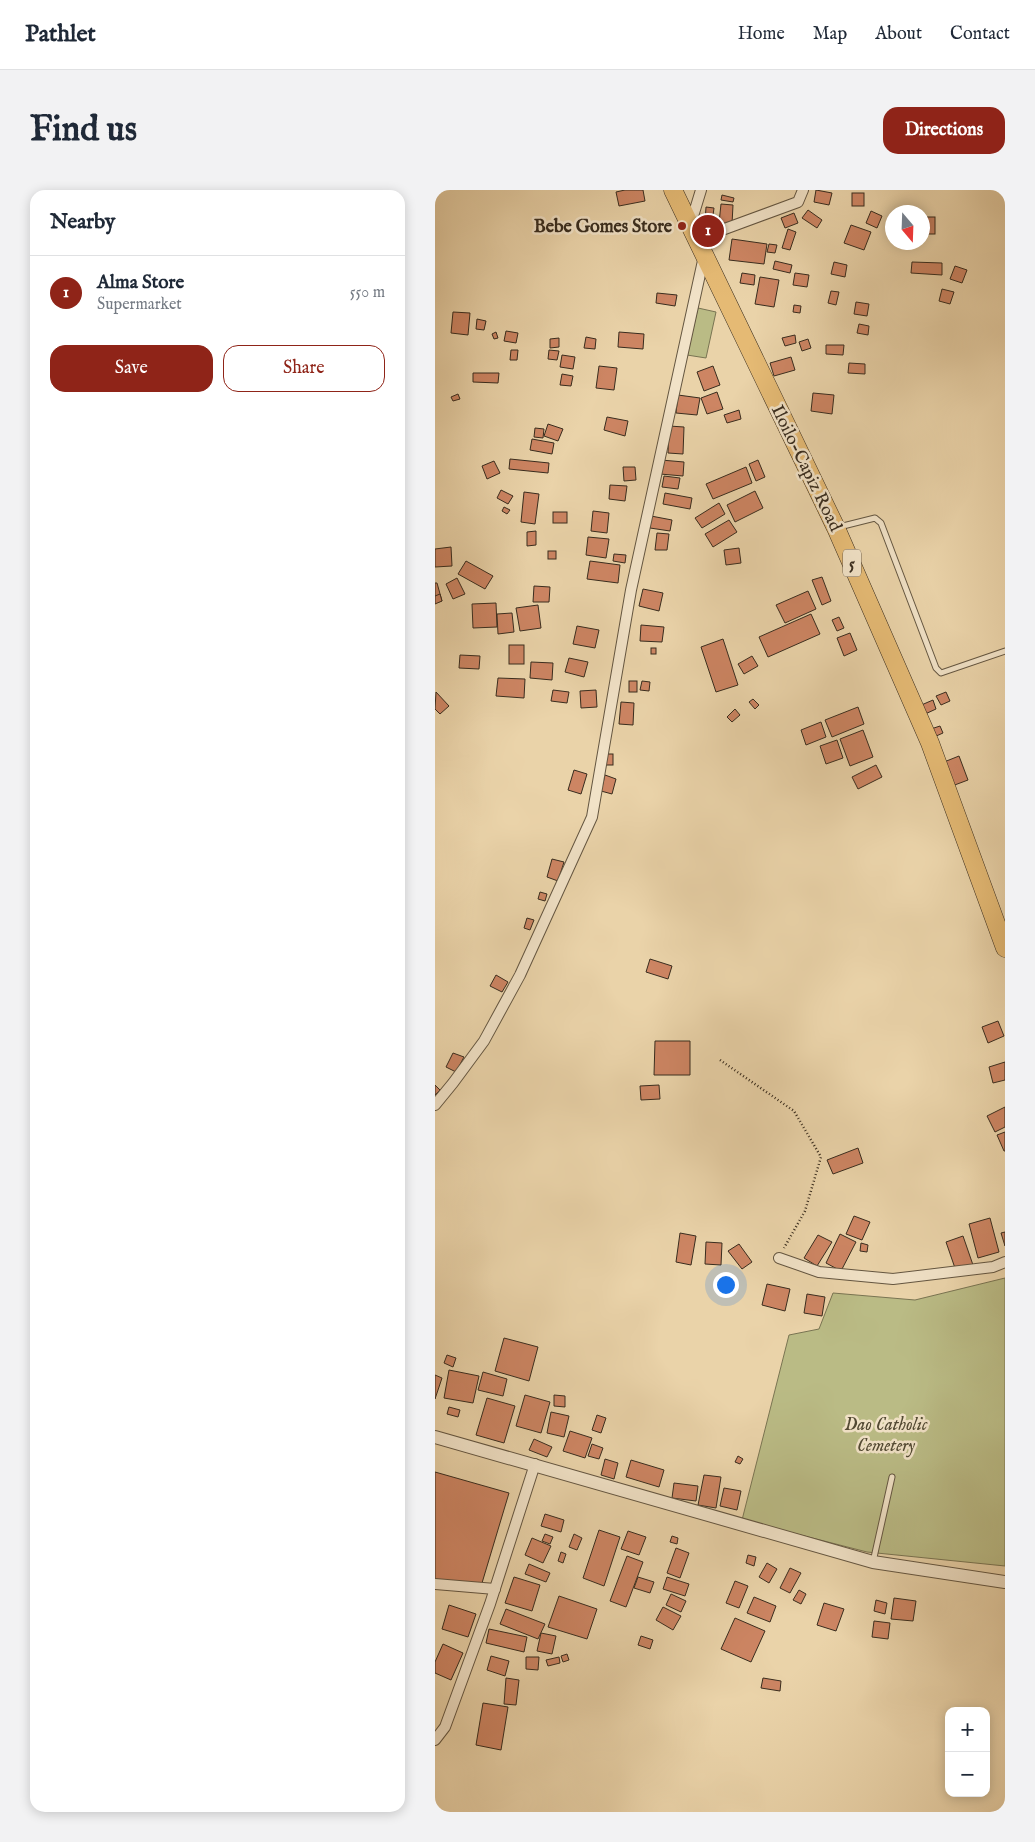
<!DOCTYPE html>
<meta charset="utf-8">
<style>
:root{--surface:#fff;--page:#f2f2f3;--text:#1f2937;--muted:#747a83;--line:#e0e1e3;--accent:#8f2418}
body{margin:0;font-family:"IM FELL English",serif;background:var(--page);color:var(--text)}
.controls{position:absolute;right:15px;bottom:15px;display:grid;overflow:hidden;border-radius:10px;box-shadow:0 2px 12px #0003}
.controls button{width:45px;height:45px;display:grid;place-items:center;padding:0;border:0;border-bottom:1px solid var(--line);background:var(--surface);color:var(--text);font:25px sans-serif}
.compass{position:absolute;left:450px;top:15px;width:45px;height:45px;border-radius:50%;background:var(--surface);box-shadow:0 2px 12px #0003;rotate:161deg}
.you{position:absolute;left:290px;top:1094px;width:18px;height:18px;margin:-12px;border:4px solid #fff;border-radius:50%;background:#1a73e8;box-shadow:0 0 0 8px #1a73e833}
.badge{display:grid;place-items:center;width:32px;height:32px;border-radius:50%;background:var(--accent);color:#fff;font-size:16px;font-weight:700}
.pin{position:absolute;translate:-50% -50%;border:2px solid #fff;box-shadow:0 1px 5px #0006}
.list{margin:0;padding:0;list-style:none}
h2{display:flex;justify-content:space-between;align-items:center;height:65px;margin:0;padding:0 20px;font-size:21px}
h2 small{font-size:16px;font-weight:400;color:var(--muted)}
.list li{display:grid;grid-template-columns:32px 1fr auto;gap:15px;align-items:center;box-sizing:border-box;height:75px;padding:0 20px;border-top:1px solid var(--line)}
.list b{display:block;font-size:19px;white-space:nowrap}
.list p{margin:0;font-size:16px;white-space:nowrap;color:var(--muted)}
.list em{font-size:16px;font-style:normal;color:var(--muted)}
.actions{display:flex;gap:10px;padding:15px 20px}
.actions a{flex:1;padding:11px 0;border:1px solid var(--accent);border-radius:15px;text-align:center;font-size:18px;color:var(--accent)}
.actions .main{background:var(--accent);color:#fff}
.map{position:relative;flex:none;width:570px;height:1622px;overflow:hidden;border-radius:15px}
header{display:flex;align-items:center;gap:30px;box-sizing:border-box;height:70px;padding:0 25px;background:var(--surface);border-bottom:1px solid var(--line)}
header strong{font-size:24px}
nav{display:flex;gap:28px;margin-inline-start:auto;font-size:18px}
.intro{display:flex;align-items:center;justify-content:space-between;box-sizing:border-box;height:120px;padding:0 30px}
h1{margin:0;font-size:35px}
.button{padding:12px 22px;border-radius:15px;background:var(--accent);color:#fff;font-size:18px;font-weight:700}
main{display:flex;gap:30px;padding:0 30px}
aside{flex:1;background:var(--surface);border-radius:15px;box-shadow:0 2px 12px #0003}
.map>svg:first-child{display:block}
.green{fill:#babb85;stroke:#797452}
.building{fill:#cd8563;stroke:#382c1e}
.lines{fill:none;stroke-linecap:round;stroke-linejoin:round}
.service-casing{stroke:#645641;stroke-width:7}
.minor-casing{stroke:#645641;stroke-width:12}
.tertiary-casing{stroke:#645641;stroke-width:14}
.trunk-casing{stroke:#382c1e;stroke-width:19}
.path{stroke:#382c1e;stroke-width:2.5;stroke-dasharray:1 2.5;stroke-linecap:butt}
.service{stroke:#f1e2c7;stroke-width:5}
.minor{stroke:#f1e2c7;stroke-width:10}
.tertiary{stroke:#f1e2c7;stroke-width:12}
.trunk{stroke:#e5ba74;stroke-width:18}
.poi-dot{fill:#8f2418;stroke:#f1e2c7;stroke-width:2}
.labels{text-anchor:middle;stroke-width:5;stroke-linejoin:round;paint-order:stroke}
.shield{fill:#f1e2c7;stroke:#706351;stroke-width:1}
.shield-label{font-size:16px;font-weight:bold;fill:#382c1e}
.poi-label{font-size:18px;font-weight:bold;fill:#382c1e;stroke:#f1e2c7;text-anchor:end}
.street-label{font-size:18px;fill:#382c1e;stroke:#f1e2c7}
.park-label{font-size:18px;font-style:italic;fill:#524933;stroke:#f1e2c7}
</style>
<header>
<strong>Pathlet</strong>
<nav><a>Home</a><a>Map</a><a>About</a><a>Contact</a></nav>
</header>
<div class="intro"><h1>Find us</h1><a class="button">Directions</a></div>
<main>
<aside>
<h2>Nearby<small></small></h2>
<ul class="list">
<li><span class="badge">1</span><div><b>Alma Store</b><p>Supermarket</p></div><em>550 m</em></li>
</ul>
<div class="actions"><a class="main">Save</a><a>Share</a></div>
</aside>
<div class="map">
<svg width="570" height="1622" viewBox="0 0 570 1622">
<rect width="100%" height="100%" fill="#ead3a9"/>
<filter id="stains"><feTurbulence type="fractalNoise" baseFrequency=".004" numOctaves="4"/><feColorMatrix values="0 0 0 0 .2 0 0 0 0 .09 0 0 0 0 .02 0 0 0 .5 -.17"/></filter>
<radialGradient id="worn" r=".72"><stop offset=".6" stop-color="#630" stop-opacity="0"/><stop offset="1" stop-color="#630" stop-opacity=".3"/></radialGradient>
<g class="green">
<polygon points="263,118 281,122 271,168 252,165"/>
<polygon points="570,1088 570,1376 432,1362 307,1330 354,1145 384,1139 398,1103 480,1110"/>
</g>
<g class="building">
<polygon points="190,0 208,0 210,11 184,16 181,2"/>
<polygon points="381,0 397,3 394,15 379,12"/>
<rect x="417" y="3" width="12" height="13"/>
<polygon points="287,5 299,8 298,12 286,10"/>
<polygon points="286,14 298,15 297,34 284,33"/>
<polygon points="271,17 279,18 277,33 270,32"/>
<polygon points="373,20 387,30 382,38 367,28"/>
<polygon points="436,21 447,26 442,38 431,33"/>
<polygon points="359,23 363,33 350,38 346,28"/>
<rect x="488" y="27" width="12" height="17"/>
<polygon points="416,35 436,42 429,60 409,53"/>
<polygon points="353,39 361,42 355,60 347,58"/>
<polygon points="297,49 332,54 329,74 294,70"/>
<polygon points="334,54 342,55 340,63 332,62"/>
<polygon points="340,71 357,75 355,83 338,79"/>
<polygon points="399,72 412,75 410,87 396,84"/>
<polygon points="477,72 507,73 507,85 476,83"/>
<polygon points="520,76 532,80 527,93 515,89"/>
<polygon points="307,83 320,85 319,95 305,93"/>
<polygon points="360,83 374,85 372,97 358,95"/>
<polygon points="325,87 344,90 339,117 320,114"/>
<polygon points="507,99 519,102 515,114 504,111"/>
<polygon points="396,101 404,102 401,115 393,113"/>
<polygon points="222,103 242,105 240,116 221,113"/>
<polygon points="421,112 434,114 432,126 419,124"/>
<polygon points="359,115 366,116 365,123 358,122"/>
<polygon points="18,122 35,123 33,145 16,143"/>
<polygon points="42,129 51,131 49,140 41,139"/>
<polygon points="424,134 434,136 433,145 422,143"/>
<polygon points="71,141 83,143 81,153 69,151"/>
<polygon points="61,142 63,148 59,149 57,144"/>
<polygon points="184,142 209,144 208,159 183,157"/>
<polygon points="360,145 361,153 350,156 347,148"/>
<polygon points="151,147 161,149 160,159 149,158"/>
<polygon points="124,148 124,157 115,158 115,149"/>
<polygon points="373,149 376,158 367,161 364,152"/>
<polygon points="391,155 409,155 408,165 391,164"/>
<polygon points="76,160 83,160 82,170 75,170"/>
<polygon points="114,160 124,161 122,170 113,169"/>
<polygon points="127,165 140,167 138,179 125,177"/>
<polygon points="356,167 360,180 339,186 335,173"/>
<polygon points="414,173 430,174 430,184 413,183"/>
<polygon points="164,176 182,178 179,200 161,198"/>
<polygon points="278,176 285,195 269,201 262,182"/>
<polygon points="38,183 64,183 63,193 38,192"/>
<polygon points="127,184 138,186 136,196 125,195"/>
<polygon points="282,202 288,219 272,224 266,208"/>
<polygon points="378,203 399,205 397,224 376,221"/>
<polygon points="23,204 25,209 18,211 16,207"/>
<polygon points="243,205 265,208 262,225 241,223"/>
<polygon points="304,220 306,229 292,233 289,225"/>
<polygon points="172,227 193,231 190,246 169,240"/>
<polygon points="113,234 128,239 123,251 109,246"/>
<polygon points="234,236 249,237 248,264 233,263"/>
<polygon points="100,238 109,239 108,248 99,247"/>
<polygon points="97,249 119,253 117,264 95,260"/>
<polygon points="75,269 114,273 113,283 74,279"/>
<polygon points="226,270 249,272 248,286 225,284"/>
<polygon points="323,270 330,287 321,291 314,274"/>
<polygon points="59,271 65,283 52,289 47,276"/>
<polygon points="188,277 200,277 201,290 189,291"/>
<polygon points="311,277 317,293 278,309 271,294"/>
<polygon points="229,286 245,288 243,299 227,297"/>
<polygon points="175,295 192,296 190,311 174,309"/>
<polygon points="66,300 78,306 73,314 62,308"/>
<polygon points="320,301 328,318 300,332 292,315"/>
<polygon points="89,302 104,304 100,334 86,332"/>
<polygon points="230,303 257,308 255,319 228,314"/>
<polygon points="284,313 290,324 267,338 260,328"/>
<polygon points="69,317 75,320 72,324 67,321"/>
<polygon points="158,321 174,323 172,343 156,341"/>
<rect x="118" y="322" width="14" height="11"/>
<polygon points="216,326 237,330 235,341 215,338"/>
<polygon points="294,330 302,342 278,357 270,344"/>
<polygon points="101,341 101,355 92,356 92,342"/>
<polygon points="222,343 234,344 232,360 220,360"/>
<polygon points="153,347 174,349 171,368 151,365"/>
<polygon points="16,357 17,376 0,377 0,359"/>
<polygon points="304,358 306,373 291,375 289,360"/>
<rect x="113" y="361" width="8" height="8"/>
<polygon points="179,364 191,365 190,373 178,371"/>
<polygon points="31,371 58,386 50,399 23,384"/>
<polygon points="155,371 185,375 183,393 152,389"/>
<polygon points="387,387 396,411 387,415 377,390"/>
<polygon points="22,388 30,404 18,409 11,394"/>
<polygon points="0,393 2,393 7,411 0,413"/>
<polygon points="99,396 115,397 114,412 98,412"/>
<polygon points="208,399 228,403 224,421 204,416"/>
<polygon points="373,401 381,419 350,433 341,415"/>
<polygon points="5,404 7,411 0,414 0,406"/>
<polygon points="61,413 62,437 38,438 37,414"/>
<polygon points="103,415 106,438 85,441 81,418"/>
<polygon points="77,423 79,442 63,444 62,424"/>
<polygon points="376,424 385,444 333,467 324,447"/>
<polygon points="404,427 409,438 402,441 397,430"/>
<polygon points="206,435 229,437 227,452 205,451"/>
<polygon points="142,436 164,440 160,458 138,454"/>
<polygon points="415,443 422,460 409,466 402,448"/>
<polygon points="288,449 303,495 281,502 266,457"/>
<rect x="74" y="455" width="15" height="19"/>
<rect x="216" y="458" width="5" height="6"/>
<polygon points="25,465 45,466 44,479 24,478"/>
<polygon points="317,466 323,476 309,484 303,474"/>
<polygon points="134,468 153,472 149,487 130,482"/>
<polygon points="96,472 118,473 117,490 95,488"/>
<polygon points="63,488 90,489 89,508 61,506"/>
<rect x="194" y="491" width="8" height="11"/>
<polygon points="207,491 215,492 214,501 205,500"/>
<polygon points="118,500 134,502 132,513 116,511"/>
<polygon points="161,500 162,517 146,518 145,501"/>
<polygon points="1,502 14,516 5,524 0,519"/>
<polygon points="511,502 515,511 506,515 501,506"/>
<polygon points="318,509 324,515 320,519 314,512"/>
<polygon points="498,510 501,519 488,525 484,516"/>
<polygon points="186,512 199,513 198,535 184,534"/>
<polygon points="423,517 429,534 397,547 390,530"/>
<polygon points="300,519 305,525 297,532 292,527"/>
<polygon points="386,532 391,547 371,555 366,540"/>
<polygon points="505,536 508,543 499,547 496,539"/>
<polygon points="428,540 438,567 415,576 405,549"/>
<polygon points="402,550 408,568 391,574 385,556"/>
<rect x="169" y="564" width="9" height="11"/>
<polygon points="524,566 533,590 517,596 509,572"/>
<polygon points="441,575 447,587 423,599 417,587"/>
<polygon points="139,580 152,584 146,604 133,600"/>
<polygon points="170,585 181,589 177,604 166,601"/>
<polygon points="117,669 129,672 123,691 112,687"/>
<polygon points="105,702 112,704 110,711 103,709"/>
<polygon points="92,728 99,730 95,740 89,738"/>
<polygon points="215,769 237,776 233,789 211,782"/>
<polygon points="61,785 73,792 67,802 55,796"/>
<polygon points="563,831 569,846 553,853 547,837"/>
<polygon points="220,851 255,851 255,885 219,885"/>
<polygon points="18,863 29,867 21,882 11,877"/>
<polygon points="570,872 570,890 558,893 554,877"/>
<polygon points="0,895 5,900 0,905"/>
<polygon points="224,895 225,909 206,910 205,896"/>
<polygon points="570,917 570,937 560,942 552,926"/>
<polygon points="570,942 570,961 569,961 562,945"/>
<polygon points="423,958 428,973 398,984 392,970"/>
<polygon points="419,1026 435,1032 427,1050 411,1044"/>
<polygon points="555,1028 564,1062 543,1068 534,1034"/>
<polygon points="570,1042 570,1056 566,1043"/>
<polygon points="245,1043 261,1046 256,1075 241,1072"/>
<polygon points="405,1044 421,1052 406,1081 391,1073"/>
<polygon points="383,1045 397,1052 382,1076 369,1068"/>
<polygon points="528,1046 538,1075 521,1081 511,1052"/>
<polygon points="271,1052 287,1053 286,1075 270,1074"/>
<polygon points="426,1053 433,1055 432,1062 425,1061"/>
<polygon points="304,1054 317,1072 307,1079 293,1061"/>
<polygon points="332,1094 355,1099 350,1121 327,1115"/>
<polygon points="372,1104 390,1107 387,1126 369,1123"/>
<polygon points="69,1148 103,1157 94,1191 60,1181"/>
<polygon points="12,1165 21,1168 18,1177 9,1173"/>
<polygon points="14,1180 44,1186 38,1213 9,1208"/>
<polygon points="48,1182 72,1189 68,1206 43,1200"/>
<polygon points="0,1185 7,1188 0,1209"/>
<polygon points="90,1205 115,1212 106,1243 81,1236"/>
<polygon points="119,1205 130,1206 130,1217 119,1216"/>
<polygon points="52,1208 80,1216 69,1253 41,1245"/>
<polygon points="14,1217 25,1220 23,1227 12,1224"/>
<polygon points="116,1222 134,1226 129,1247 112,1243"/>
<polygon points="162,1225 171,1228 166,1243 157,1240"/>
<polygon points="135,1241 157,1248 150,1268 128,1261"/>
<polygon points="99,1249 117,1257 112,1267 94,1260"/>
<polygon points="157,1254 168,1258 164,1269 153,1266"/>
<polygon points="303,1266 308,1269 305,1274 300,1272"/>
<polygon points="170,1269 183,1273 179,1289 166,1285"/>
<polygon points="196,1270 229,1280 224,1297 191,1287"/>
<polygon points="0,1282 74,1303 47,1393 0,1391"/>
<polygon points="269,1285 286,1287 281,1318 263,1315"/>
<polygon points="239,1293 263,1296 261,1311 237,1308"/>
<polygon points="289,1298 306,1301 302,1320 285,1316"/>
<polygon points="110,1324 129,1330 126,1342 106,1336"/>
<polygon points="164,1340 185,1347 169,1396 148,1388"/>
<polygon points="193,1341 211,1347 204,1365 186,1359"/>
<polygon points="110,1344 118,1347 115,1354 107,1351"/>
<polygon points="139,1344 147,1348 142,1360 134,1357"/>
<polygon points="237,1346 243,1348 242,1354 235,1352"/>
<polygon points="97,1348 116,1356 108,1373 90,1365"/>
<polygon points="241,1358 254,1363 245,1388 232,1383"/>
<polygon points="126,1362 131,1364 128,1373 123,1371"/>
<polygon points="313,1365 321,1367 319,1376 311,1373"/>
<polygon points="192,1366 208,1372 191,1417 175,1411"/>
<polygon points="332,1373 342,1379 334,1393 324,1387"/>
<polygon points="94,1374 115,1383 111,1392 90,1384"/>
<polygon points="355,1378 366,1383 355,1403 345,1398"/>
<polygon points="79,1387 105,1395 97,1421 70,1413"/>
<polygon points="203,1387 219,1392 215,1403 199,1398"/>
<polygon points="232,1387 254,1394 250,1406 228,1399"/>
<polygon points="300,1391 313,1396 304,1418 291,1413"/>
<polygon points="364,1400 371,1404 366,1414 358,1410"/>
<polygon points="236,1404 251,1411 246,1422 231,1415"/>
<polygon points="124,1406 162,1419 152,1449 113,1437"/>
<polygon points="319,1407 341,1416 335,1432 312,1423"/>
<polygon points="459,1408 481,1411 478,1431 456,1429"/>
<polygon points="441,1410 452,1413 450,1424 439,1421"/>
<polygon points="389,1413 409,1419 401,1441 382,1435"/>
<polygon points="14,1415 41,1424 33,1447 7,1439"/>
<polygon points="228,1417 246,1426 238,1440 221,1430"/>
<polygon points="71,1419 110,1434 103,1449 65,1434"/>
<polygon points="300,1428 330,1441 316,1472 286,1459"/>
<polygon points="439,1431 455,1433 453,1449 437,1447"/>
<polygon points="54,1439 92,1447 89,1462 51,1453"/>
<polygon points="106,1443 121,1446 117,1464 102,1461"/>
<polygon points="206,1446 218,1450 215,1459 203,1455"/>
<polygon points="8,1454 28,1463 16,1490 0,1483 0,1472"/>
<polygon points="132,1464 134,1470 128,1472 126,1466"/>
<polygon points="56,1466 74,1471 70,1486 52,1480"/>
<polygon points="91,1467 104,1467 103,1480 91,1479"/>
<polygon points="124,1467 125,1473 113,1476 111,1470"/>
<polygon points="71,1488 84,1490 81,1515 69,1514"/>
<polygon points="328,1488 346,1491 345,1501 326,1498"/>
<polygon points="48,1513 73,1517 66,1560 41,1555"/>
</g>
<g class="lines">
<g class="service-casing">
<g id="service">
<polyline points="404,337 440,328 446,333 501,478 506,483 570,461"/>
<polyline points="438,1372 457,1287"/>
</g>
</g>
<g class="minor-casing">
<g id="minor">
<polyline points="255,36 266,0"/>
<polyline points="264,56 276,44 363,12 368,0"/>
<polyline points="0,915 18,893 49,851 85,785 157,627 196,400 269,66"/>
<polyline points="344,1068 384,1082 458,1089 558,1077 570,1072"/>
<polyline points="0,1394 60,1399"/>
<polyline points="0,1550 10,1537 55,1414 100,1274"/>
</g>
</g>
<g class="tertiary-casing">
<polyline id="tertiary" points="0,1247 438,1372 570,1392"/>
</g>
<g class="trunk-casing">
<polyline id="trunk" points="238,0 401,338 495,553 570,758"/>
</g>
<polyline class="path" points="285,870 359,921 386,967 370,1021 349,1058"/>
<use href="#service" class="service"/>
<use href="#minor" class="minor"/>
<use href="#tertiary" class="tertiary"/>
<use href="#trunk" class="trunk"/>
</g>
<circle class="poi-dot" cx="247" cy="36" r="5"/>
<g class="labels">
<rect class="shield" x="408" y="359.5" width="18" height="27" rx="4"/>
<g class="shield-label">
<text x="417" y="379">5</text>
</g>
<g class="poi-label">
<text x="237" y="42">Bebe Gomes Store</text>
</g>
<g class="street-label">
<text transform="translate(372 278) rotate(64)" y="6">Iloilo-Capiz Road</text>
</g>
<g class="park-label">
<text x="451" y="1240">Dao Catholic<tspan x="451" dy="21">Cemetery</tspan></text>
</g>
</g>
<rect width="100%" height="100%" filter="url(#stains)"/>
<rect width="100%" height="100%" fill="url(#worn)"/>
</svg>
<div class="controls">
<button>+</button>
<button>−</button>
</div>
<svg class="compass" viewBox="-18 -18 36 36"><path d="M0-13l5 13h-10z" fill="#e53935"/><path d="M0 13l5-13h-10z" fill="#747a83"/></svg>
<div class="you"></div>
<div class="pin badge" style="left:273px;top:41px">1</div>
</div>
</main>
